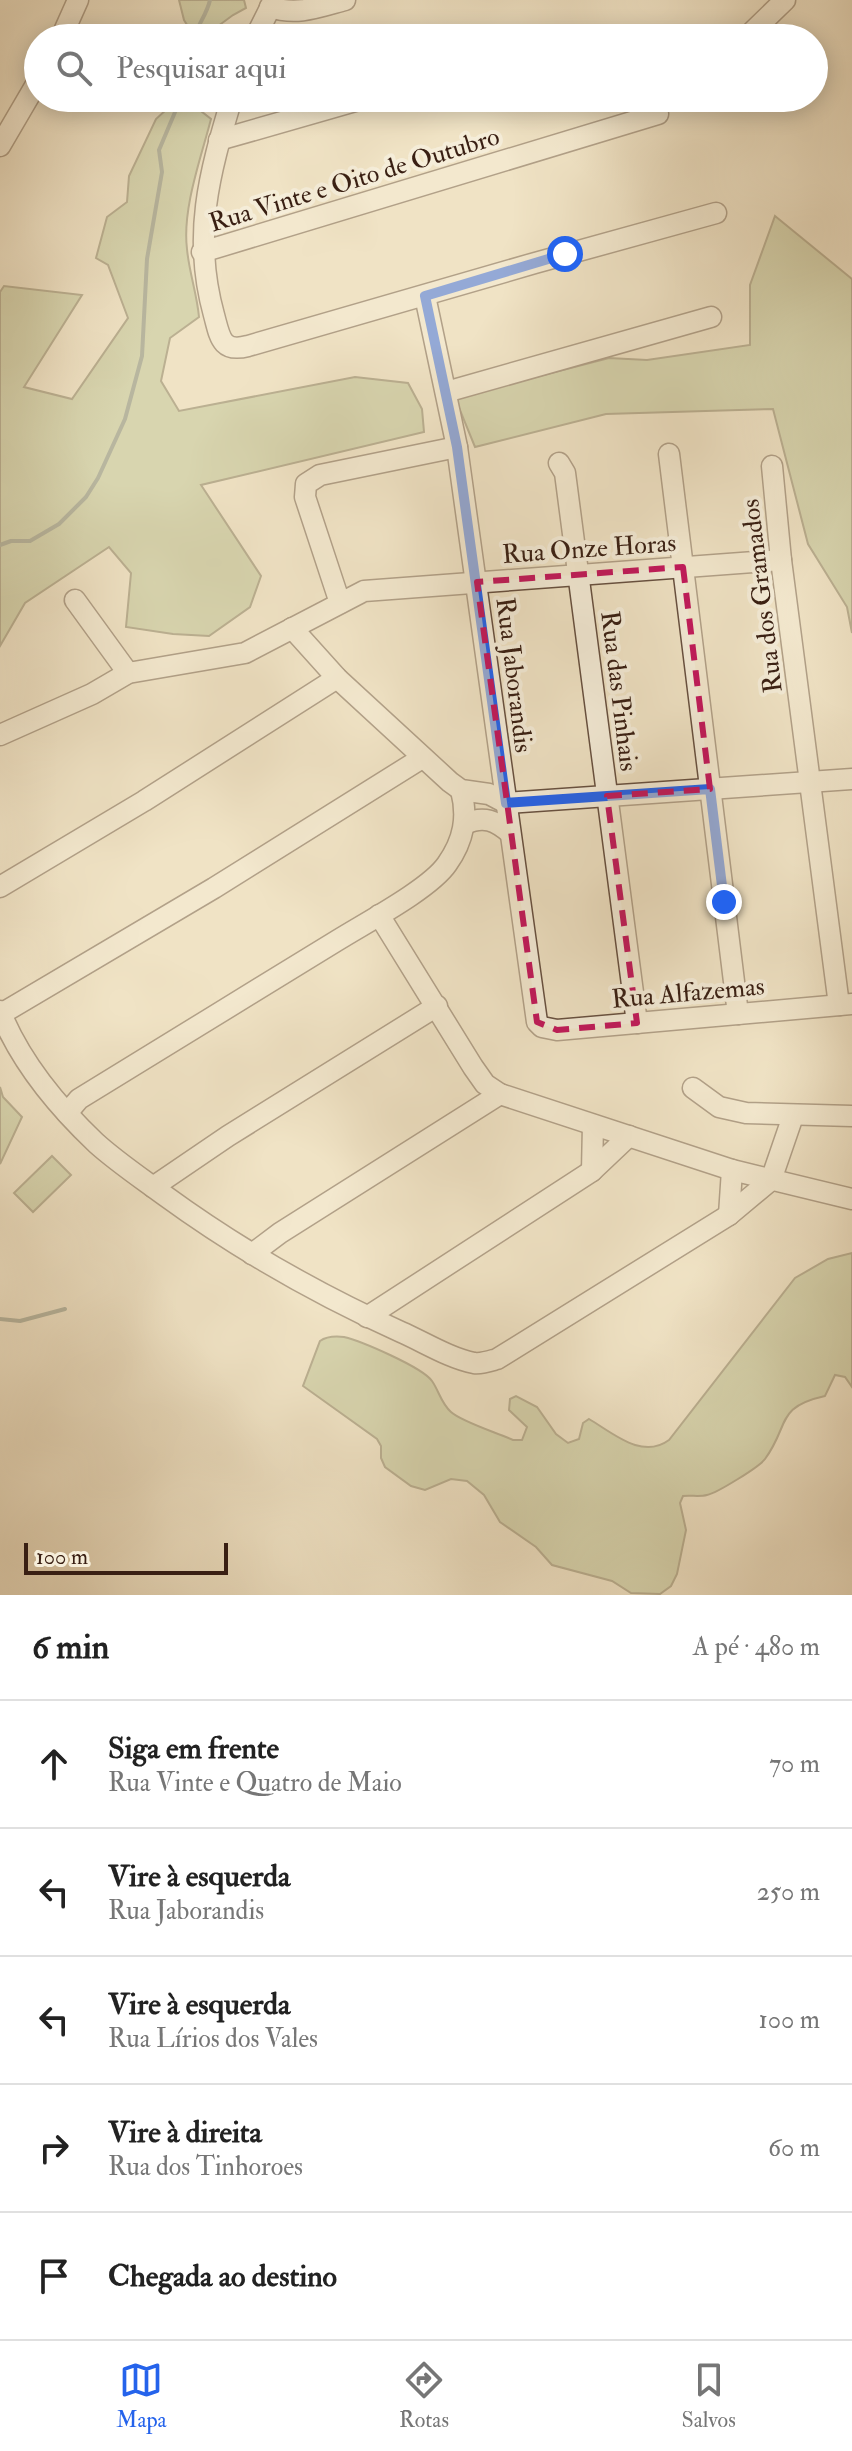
<!DOCTYPE html>
<html lang="pt">
<meta charset="utf-8">
<style>
:root{--surface:#fff;--page:#f6f6f6;--text:#222;--muted:#767676;--line:#e0e0e0;--accent:#2563eb}
body{margin:0;font-family:"IM FELL Double Pica",serif;background:var(--page);color:var(--text)}
.scale{position:absolute;left:24px;bottom:20px;width:204px;box-sizing:border-box;padding-left:8px;border:4px solid #391f13;border-top:0;font-size:22px;line-height:28px;white-space:nowrap;color:#391f13;-webkit-text-stroke:6px #f5edd9;paint-order:stroke}
.stop{position:absolute;width:24px;height:24px;margin:-18px;border:6px solid #2563eb;border-radius:50%;background:#fff}
.stop.end{background:#2563eb;border-color:#fff;box-shadow:0 2px 8px #0008}
.list{margin:0;padding:0;list-style:none}
h2{display:flex;justify-content:space-between;align-items:center;height:104px;margin:0;padding:0 32px;font-size:34px}
h2 small{font-size:26px;font-weight:400;color:var(--muted)}
.list li{display:grid;grid-template-columns:52px 1fr auto;gap:24px;align-items:center;box-sizing:border-box;height:128px;padding:0 32px;border-top:2px solid var(--line)}
.list b{display:block;font-size:30px;white-space:nowrap}
.list p{margin:0;font-size:26px;white-space:nowrap;color:var(--muted)}
.list em{font-size:26px;font-style:normal;color:var(--muted)}
.icon{flex:none;width:44px;height:44px;fill:none;stroke:currentColor;stroke-width:2;stroke-linecap:round;stroke-linejoin:round}
.map{position:relative;flex:none;width:852px;height:1595px;overflow:hidden}
.search{position:absolute;background:var(--surface);box-shadow:0 4px 20px #0003;left:24px;right:24px;top:24px;height:88px;display:flex;align-items:center;gap:20px;box-sizing:border-box;padding:0 28px;border-radius:44px;color:var(--muted);font-size:30px}
.sheet{height:744px;background:var(--surface)}
nav{display:flex;justify-content:space-around;align-items:center;box-sizing:border-box;height:112px;border-top:2px solid var(--line);background:var(--surface);font-size:22px;color:var(--muted)}
nav a{display:grid;justify-items:center;gap:4px}
nav .on{color:var(--accent)}
.map>svg:first-child{display:block}
.green{fill:#bbc394;stroke:#7a7154;stroke-width:2}
.lines{fill:none;stroke-linecap:round;stroke-linejoin:round}
.stream{stroke:#737e72;stroke-width:4}
.minor-casing{stroke:#675040;stroke-width:23}
.minor{stroke:#f5edd9;stroke-width:20}
.route{stroke:#2563eb;stroke-width:10}
.marked{fill:none;stroke:#c2185b;stroke-width:6;stroke-dasharray:16 10;stroke-linejoin:round}
.labels{text-anchor:middle;stroke-width:8;stroke-linejoin:round;paint-order:stroke}
.street-label{font-size:26px;fill:#391f13;stroke:#f5edd9}
</style>
<div class="map">
<svg width="852" height="1595" viewBox="0 0 852 1595">
<rect width="100%" height="100%" fill="#f0e3c5"/>
<filter id="stains"><feTurbulence type="fractalNoise" baseFrequency=".0025" numOctaves="4"/><feColorMatrix values="0 0 0 0 .2 0 0 0 0 .09 0 0 0 0 .02 0 0 0 .5 -.17"/></filter>
<radialGradient id="worn" r=".72"><stop offset=".6" stop-color="#630" stop-opacity="0"/><stop offset="1" stop-color="#630" stop-opacity=".3"/></radialGradient>
<g class="green">
<polygon points="179,0 244,0 246,8 233,15 214,29 189,28 184,20"/>
<path d="M168,108h29l14,11c-10,39 -29,90 -24,130 2,23 10,45 12,68l-29,21 -9,43 18,30 176,-34 53,6 14,26 2,23 -223,53 60,91 -11,31 -41,29 -36,-2 -47,-7 5,-54 -22,-26 -84,56 -25,43v-354l4,-6 78,9 -58,92 48,12 56,-81 -20,-53 -12,-7 11,-41 20,-15 2,-26 27,-57z"/>
<polygon points="775,216 852,279 852,633 847,607 808,544 773,409 606,414 475,447 455,398 609,358 647,360 750,345 750,285"/>
<polygon points="0,1087 3,1097 22,1117 0,1164"/>
<polygon points="52,1156 71,1175 33,1212 14,1193"/>
<path d="M852,1253v134l-7,-10 -10,-2 -10,21c-50,11 -35,29 -60,63 -6,8 -48,34 -58,36 -7,2 -17,0 -24,1l-3,7 6,27 -9,44 -6,12 -11,8 -29,-1 -19,-12 -60,-16 -16,-18 -36,-25 -16,-27 -17,-14 -16,-2 -26,11 -14,-4 -26,-19 -4,-9v-12l-4,-7 -74,-53 17,-45c7,-5 15,-5 24,-4 17,4 78,30 88,44 7,10 9,22 19,31 11,10 47,21 62,28h9l5,-13 -18,-17 1,-11 6,-3 21,11 19,27 12,9 11,-4 4,-16 6,-4c24,14 53,41 80,21l126,-162 33,-19z"/>
</g>
<g class="lines">
<g class="stream">
<path d="M194,38c4,-14 13,-24 16,-38"/>
<polyline points="0,545 11,541 30,541 59,524 86,497 98,478 125,419 142,356 147,259 162,172 159,150 181,98"/>
<polyline points="0,1319 20,1321 65,1309"/>
</g>
<g class="minor-casing">
<g id="minor">
<path d="M270,7c27,9 49,0 75,-7"/>
<polyline points="61,38 78,0"/>
<polyline points="255,38 274,0"/>
<polyline points="746,38 785,0"/>
<path d="M232,98c-23,76 -40,138 -18,217 6,22 7,38 34,31l287,-83 181,-50"/>
<polyline points="219,140 366,98"/>
<polyline points="0,146 38,81"/>
<polyline points="202,252 658,114"/>
<polyline points="425,296 457,447 537,1022 542,1027 557,1030 852,1004"/>
<polyline points="446,392 711,317"/>
<polyline points="669,454 738,1014"/>
<polyline points="559,463 565,473 637,1023"/>
<polyline points="772,466 781,560 839,1005"/>
<polyline points="75,600 128,673"/>
<polyline points="340,603 305,497 306,484 320,475 457,447"/>
<polyline points="292,628 337,678 450,782 461,790 489,794 506,803"/>
<polyline points="0,735 92,694 128,673 245,653 364,591 781,560"/>
<polyline points="506,803 852,779"/>
<path d="M465,824c19,-9 31,-3 45,9"/>
<polyline points="0,887 144,801 337,678"/>
<polyline points="379,915 473,1067 485,1084 500,1094 732,1170 852,1199"/>
<path d="M0,1011c20,50 57,95 96,132 21,19 45,35 68,52 74,54 153,99 237,137 23,10 48,26 73,31 8,1 16,-2 23,-4l232,-144 42,-35 22,-64"/>
<polyline points="1,1014 214,888 422,758"/>
<polyline points="693,1088 719,1107 746,1113 852,1116"/>
<path d="M67,1113l12,-14c86,-53 173,-106 259,-159 27,-17 92,-51 109,-76 17,-24 21,-47 14,-74"/>
<polyline points="592,1171 593,1125"/>
<polyline points="153,1187 228,1136 437,1006"/>
<polyline points="729,1215 732,1170"/>
<polyline points="252,1254 280,1233 500,1094"/>
<polyline points="367,1317 592,1171 629,1136"/>
</g>
</g>
<use href="#minor" class="minor"/>
</g>
<g class="lines">
<polyline class="route" points="565,254 425,296 457,447 506,803 710,789 724,902"/>
</g>
<path d="M0 0H852V1595H0ZM683,567l27,222 -103,7 30,227 -80,7 -20,-8 -60,-440z" fill="#f0e3c5" fill-opacity=".55" fill-rule="evenodd"/>
<path class="marked" d="M683,567l27,222 -103,7 30,227 -80,7 -20,-8 -60,-440z"/>
<g class="labels">
<g class="street-label">
<text transform="translate(354 179) rotate(-17)" y="9">Rua Vinte e Oito de Outubro</text>
<text transform="translate(589 548) rotate(-4)" y="9">Rua Onze Horas</text>
<text transform="translate(761 596) rotate(-97)" y="9">Rua dos Gramados</text>
<text transform="translate(515 675) rotate(83)" y="9">Rua Jaborandis</text>
<text transform="translate(620 691) rotate(83)" y="9">Rua das Pinhais</text>
<text transform="translate(688 992) rotate(-5)" y="9">Rua Alfazemas</text>
</g>
</g>
<rect width="100%" height="100%" filter="url(#stains)"/>
<rect width="100%" height="100%" fill="url(#worn)"/>
</svg>
<div class="scale">100 m</div>
<div class="stop" style="left:565px;top:254px"></div>
<div class="stop end" style="left:724px;top:902px"></div>
<div class="search"><svg class="icon" aria-label="search" viewBox="0 0 24 24"><circle cx="10" cy="10" r="6"/><path d="M15 15l6 6"/></svg>Pesquisar aqui</div>
</div>
<section class="sheet">
<h2>6 min<small>A pé · 480 m</small></h2>
<ul class="list">
<li><svg class="icon" aria-label="ahead" viewBox="0 0 24 24"><path d="M12 20V5M6 11l6-6 6 6"/></svg><div><b>Siga em frente</b><p>Rua Vinte e Quatro de Maio</p></div><em>70 m</em></li>
<li><svg class="icon" aria-label="left" viewBox="0 0 24 24"><path d="M17 20v-9H6M10 6l-5 5 5 5"/></svg><div><b>Vire à esquerda</b><p>Rua Jaborandis</p></div><em>250 m</em></li>
<li><svg class="icon" aria-label="left" viewBox="0 0 24 24"><path d="M17 20v-9H6M10 6l-5 5 5 5"/></svg><div><b>Vire à esquerda</b><p>Rua Lírios dos Vales</p></div><em>100 m</em></li>
<li><svg class="icon" aria-label="right" viewBox="0 0 24 24"><path d="M7 20v-9h11M14 6l5 5-5 5"/></svg><div><b>Vire à direita</b><p>Rua dos Tinhoroes</p></div><em>60 m</em></li>
<li><svg class="icon" aria-label="arrive" viewBox="0 0 24 24"><path d="M6 21V4h12l-3 4 3 4H6"/></svg><div><b>Chegada ao destino</b></div></li>
</ul>
</section>
<nav>
<a class="on"><svg class="icon" aria-label="map" viewBox="0 0 24 24"><path d="M3 6l6-2 6 2 6-2v14l-6 2-6-2-6 2zM9 4v14M15 6v14"/></svg>Mapa</a>
<a><svg class="icon" aria-label="directions" viewBox="0 0 24 24"><path d="M12 3l9 9-9 9-9-9zM9 14v-3h6M13 9l2 2-2 2"/></svg>Rotas</a>
<a><svg class="icon" aria-label="saved" viewBox="0 0 24 24"><path d="M7 4h10v16l-5-4-5 4z"/></svg>Salvos</a>
</nav>
